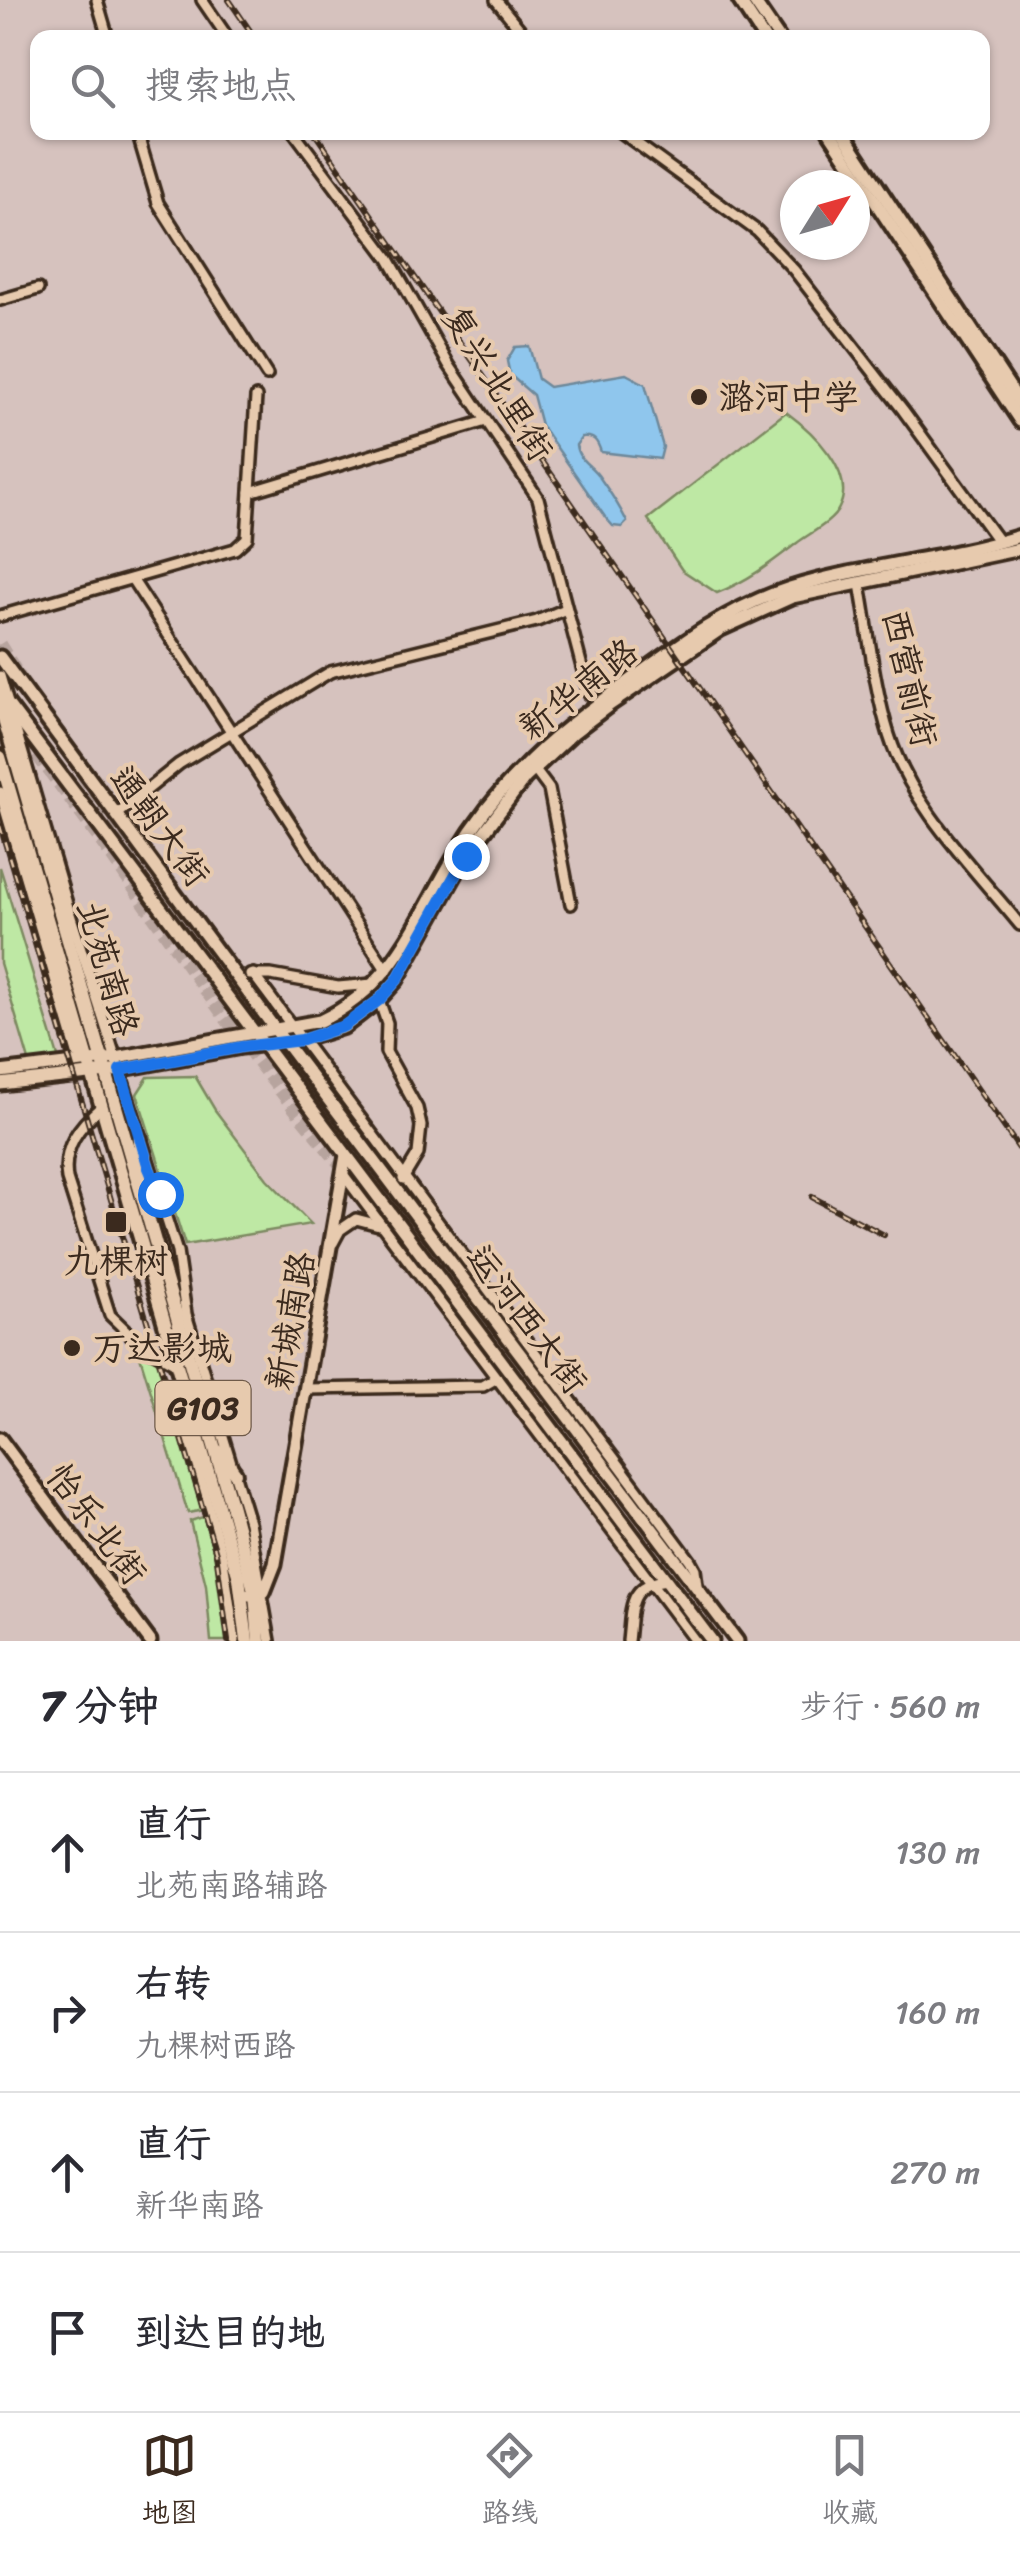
<!DOCTYPE html>
<html lang="zh">
<meta charset="utf-8">
<style>
:root{--surface:#fff;--page:#f7f7f7;--text:#2b2b33;--muted:#7c7c81;--line:#e1e1e2;--accent:#3b2a1e}
body{margin:0;font-family:Sriracha,"LXGW WenKai TC",sans-serif;background:var(--page);color:var(--text)}
.compass{position:absolute;left:780px;top:170px;width:90px;height:90px;border-radius:50%;background:var(--surface);box-shadow:0 2px 8px #0004;rotate:53deg}
.stop{position:absolute;width:30px;height:30px;margin:-22px;border:8px solid #1a73e8;border-radius:50%;background:#fff}
.stop.end{background:#1a73e8;border-color:#fff;box-shadow:0 2px 10px #0008}
.list{margin:0;padding:0;list-style:none}
h2{display:flex;justify-content:space-between;align-items:center;height:130px;margin:0;padding:0 40px;font-size:42px}
h2 small{font-size:32px;font-weight:400;color:var(--muted)}
.list li{display:grid;grid-template-columns:65px 1fr auto;gap:30px;align-items:center;box-sizing:border-box;height:160px;padding:0 40px;border-top:2px solid var(--line)}
.list b{display:block;font-size:38px;white-space:nowrap}
.list p{margin:0;font-size:32px;white-space:nowrap;color:var(--muted)}
.list em{font-size:32px;font-style:normal;color:var(--muted)}
.icon{flex:none;width:55px;height:55px;fill:none;stroke:currentColor;stroke-width:2;stroke-linecap:round;stroke-linejoin:round}
.map{position:relative;flex:none;width:1020px;height:1641px;overflow:hidden}
.search{position:absolute;background:var(--surface);box-shadow:0 2px 8px #0004;left:30px;right:30px;top:30px;height:110px;display:flex;align-items:center;gap:25px;box-sizing:border-box;padding:0 35px;border-radius:20px;color:var(--muted);font-size:38px}
.sheet{height:770px;background:var(--surface)}
nav{display:flex;justify-content:space-around;align-items:center;box-sizing:border-box;height:140px;border-top:2px solid var(--line);background:var(--surface);font-size:28px;color:var(--muted)}
nav a{display:grid;justify-items:center;gap:5px}
nav .on{color:var(--accent)}
.map>svg:first-child{display:block}
.green{fill:#bee8a4;stroke:#7c8961;stroke-width:2.5}
.water{fill:#8fc6ed;stroke:#6d889a;stroke-width:2.5}
.lines{fill:none;stroke-linecap:round;stroke-linejoin:round}
.highway-tunnel{stroke:#b7a49e;stroke-width:12;stroke-dasharray:12 6;stroke-linecap:butt}
.minor-casing{stroke:#3b2a1e;stroke-width:16}
.major-casing{stroke:#3b2a1e;stroke-width:19}
.highway-casing{stroke:#3b2a1e;stroke-width:20}
.minor{stroke:#e7caae;stroke-width:9}
.major{stroke:#e7caae;stroke-width:11}
.highway{stroke:#e7caae;stroke-width:12}
.rail-casing{stroke:#3b2a1e;stroke-width:6}
.rail{stroke:#e7caae;stroke-width:2.5;stroke-dasharray:8;stroke-linecap:butt}
.route{stroke:#1a73e8;stroke-width:12}
.poi-dot{fill:#3b2a1e;stroke:#e7caae;stroke-width:4}
.labels{text-anchor:middle;stroke-width:8;stroke-linejoin:round;paint-order:stroke}
.shield{fill:#e7caae;stroke:#6f5a49;stroke-width:2.5}
.shield-label{font-size:32px;font-weight:bold;fill:#3b2a1e}
.street-label{font-size:35px;fill:#3b2a1e;stroke:#e7caae}
.poi-label{font-size:35px;fill:#3b2a1e;stroke:#e7caae;text-anchor:start}
</style>
<div class="map">
<svg width="1020" height="1641" viewBox="0 0 1020 1641">
<rect width="100%" height="100%" fill="#d6c2be"/>
<filter id="ink" filterUnits="userSpaceOnUse"><feTurbulence type="fractalNoise" baseFrequency=".01" numOctaves="2"/><feDisplacementMap in="SourceGraphic" scale="20" xChannelSelector="R" yChannelSelector="G"/><feConvolveMatrix kernelMatrix="1 2 1 2 8 2 1 2 1" color-interpolation-filters="sRGB"/></filter>
<g filter="url(#ink)">
<g class="green">
<path d="M786,412c26,19 71,61 53,96 -6,14 -29,25 -42,35 -26,20 -49,38 -80,50l-35,-23 -34,-51z"/>
<polygon points="0,867 59,1060 30,1064 0,963"/>
<polygon points="195,1076 215,1110 267,1179 311,1224 185,1245 137,1094 148,1077"/>
<polygon points="139,1353 160,1360 204,1510 188,1513"/>
<polygon points="206,1516 223,1584 229,1641 211,1641 206,1585 190,1521"/>
</g>
<path class="water" d="M529,346l9,33 11,8 77,-13 19,10 18,63 -3,12 -59,-7c-4,-12 -7,-16 -19,-15l-6,8c2,16 16,20 24,33 10,14 20,29 27,44l-5,5 -9,-1 -8,-9 -64,-92 -8,-30 -23,-20 -3,-14 8,-14z"/>
<g class="lines">
<g class="highway-tunnel">
<polyline points="0,644 21,678"/>
<path d="M14,727c80,99 148,206 224,309 64,88 138,169 205,256"/>
<polyline points="82,775 165,906"/>
<polyline points="334,1129 717,1623"/>
</g>
<g class="minor-casing">
<g id="minor">
<polyline points="97,0 108,38"/>
<polyline points="202,0 228,38"/>
<polyline points="496,0 527,38"/>
<polyline points="137,132 158,203 267,375"/>
<polyline points="294,132 389,259 449,365 538,498 589,694"/>
<polyline points="621,132 757,231 794,270 903,410 999,542"/>
<polyline points="0,300 38,289"/>
<polyline points="250,492 486,421"/>
<polyline points="132,579 387,971"/>
<path d="M860,584c9,50 14,103 29,151 23,73 84,132 131,190"/>
<polyline points="0,616 235,549 247,538 256,397"/>
<polyline points="0,676 70,914 177,1252 186,1314 249,1522 270,1641"/>
<polyline points="534,769 549,789 571,904"/>
<polyline points="0,792 77,1053 90,1060"/>
<polyline points="117,814 179,764 330,672 537,621 566,609"/>
<polyline points="253,974 690,1560 695,1569 697,1585"/>
<polyline points="250,975 271,975 338,987 373,984"/>
<polyline points="379,1000 387,1023 386,1052 417,1108 421,1126 418,1154 403,1179"/>
<path d="M102,1106c-23,20 -40,41 -35,73l43,136 30,29 36,20"/>
<polyline points="343,1174 695,1641"/>
<polyline points="333,1243 340,1230 356,1219 379,1225"/>
<polyline points="307,1389 483,1386 497,1378"/>
<polyline points="185,1406 187,1433 223,1560 235,1641"/>
<path d="M628,1641c4,-32 -1,-57 39,-61"/>
</g>
</g>
<g class="major-casing">
<g id="major">
<polyline points="739,0 764,38"/>
<polyline points="753,0 779,38"/>
<polyline points="829,132 1020,421"/>
<polyline points="842,132 1020,403"/>
<polyline points="0,657 275,1029 737,1641"/>
<polyline points="0,694 712,1641"/>
<path d="M0,1072l116,-14 204,-37c75,-35 96,-101 136,-167 18,-30 41,-60 65,-84 32,-34 69,-60 106,-87 50,-37 102,-76 163,-95 75,-23 155,-29 230,-52"/>
<polyline points="0,1084 107,1072 242,1047 301,1040 344,1027 379,1000 397,980 466,856 525,778 573,733 611,704 721,629 792,597 1020,549"/>
<polyline points="0,1439 150,1641"/>
<polyline points="249,1595 264,1592 275,1564 346,1155"/>
</g>
</g>
<g class="highway-casing">
<g id="highway">
<polyline points="0,705 232,1508 255,1594 259,1641"/>
<polyline points="0,757 239,1578 247,1641"/>
<polyline points="140,1139 141,1177"/>
<polyline points="218,1451 235,1473"/>
</g>
</g>
<use href="#minor" class="minor"/>
<use href="#major" class="major"/>
<use href="#highway" class="highway"/>
<g class="rail-casing">
<g id="rail">
<polyline points="229,0 255,38"/>
<polyline points="314,132 1020,1150"/>
<polyline points="0,826 216,1553 228,1641"/>
<polyline points="812,1197 884,1235"/>
</g>
</g>
<use href="#rail" class="rail"/>
</g>
</g>
<g class="lines" filter="url(#ink)">
<polyline class="route" points="160,1194 149,1168 120,1070 242,1047 302,1040 344,1026 379,1000 397,980 466,856"/>
</g>
<g class="poi-dot">
<circle cx="699" cy="397" r="10"/>
<rect x="104" y="1210" width="24" height="24" rx="5"/>
<circle cx="72" cy="1348" r="10"/>
</g>
<g class="labels">
<rect class="shield" x="155.5" y="1381" width="95" height="54" rx="8"/>
<g class="shield-label">
<text x="203" y="1419">G103</text>
</g>
<g class="street-label">
<text transform="translate(498 383) rotate(58)" y="12">复兴北里街</text>
<text transform="translate(910 678) rotate(77)" y="12">西营前街</text>
<text transform="translate(578 689) rotate(-38)" y="12">新华南路</text>
<text transform="translate(160 826) rotate(53)" y="12">通朝大街</text>
<text transform="translate(108 968) rotate(74)" y="12">北苑南路</text>
<text transform="translate(527 1319) rotate(53)" y="12">运河西大街</text>
<text transform="translate(290 1321) rotate(-80)" y="12">新城南路</text>
<text transform="translate(97 1524) rotate(53)" y="12">怡乐北街</text>
</g>
<g class="poi-label">
<text x="719" y="409">潞河中学</text>
<text x="116" y="1273" text-anchor="middle">九棵树</text>
<text x="92" y="1360">万达影城</text>
</g>
</g>
</svg>
<svg class="compass" viewBox="-18 -18 36 36"><path d="M0-13l5 13h-10z" fill="#e53935"/><path d="M0 13l5-13h-10z" fill="#7c7c81"/></svg>
<div class="stop" style="left:160px;top:1194px"></div>
<div class="stop end" style="left:466px;top:856px"></div>
<div class="search"><svg class="icon" aria-label="search" viewBox="0 0 24 24"><circle cx="10" cy="10" r="6"/><path d="M15 15l6 6"/></svg>搜索地点</div>
</div>
<section class="sheet">
<h2>7 分钟<small>步行 · 560 m</small></h2>
<ul class="list">
<li><svg class="icon" aria-label="ahead" viewBox="0 0 24 24"><path d="M12 20V5M6 11l6-6 6 6"/></svg><div><b>直行</b><p>北苑南路辅路</p></div><em>130 m</em></li>
<li><svg class="icon" aria-label="right" viewBox="0 0 24 24"><path d="M7 20v-9h11M14 6l5 5-5 5"/></svg><div><b>右转</b><p>九棵树西路</p></div><em>160 m</em></li>
<li><svg class="icon" aria-label="ahead" viewBox="0 0 24 24"><path d="M12 20V5M6 11l6-6 6 6"/></svg><div><b>直行</b><p>新华南路</p></div><em>270 m</em></li>
<li><svg class="icon" aria-label="arrive" viewBox="0 0 24 24"><path d="M6 21V4h12l-3 4 3 4H6"/></svg><div><b>到达目的地</b></div></li>
</ul>
</section>
<nav>
<a class="on"><svg class="icon" aria-label="map" viewBox="0 0 24 24"><path d="M3 6l6-2 6 2 6-2v14l-6 2-6-2-6 2zM9 4v14M15 6v14"/></svg>地图</a>
<a><svg class="icon" aria-label="directions" viewBox="0 0 24 24"><path d="M12 3l9 9-9 9-9-9zM9 14v-3h6M13 9l2 2-2 2"/></svg>路线</a>
<a><svg class="icon" aria-label="saved" viewBox="0 0 24 24"><path d="M7 4h10v16l-5-4-5 4z"/></svg>收藏</a>
</nav>
